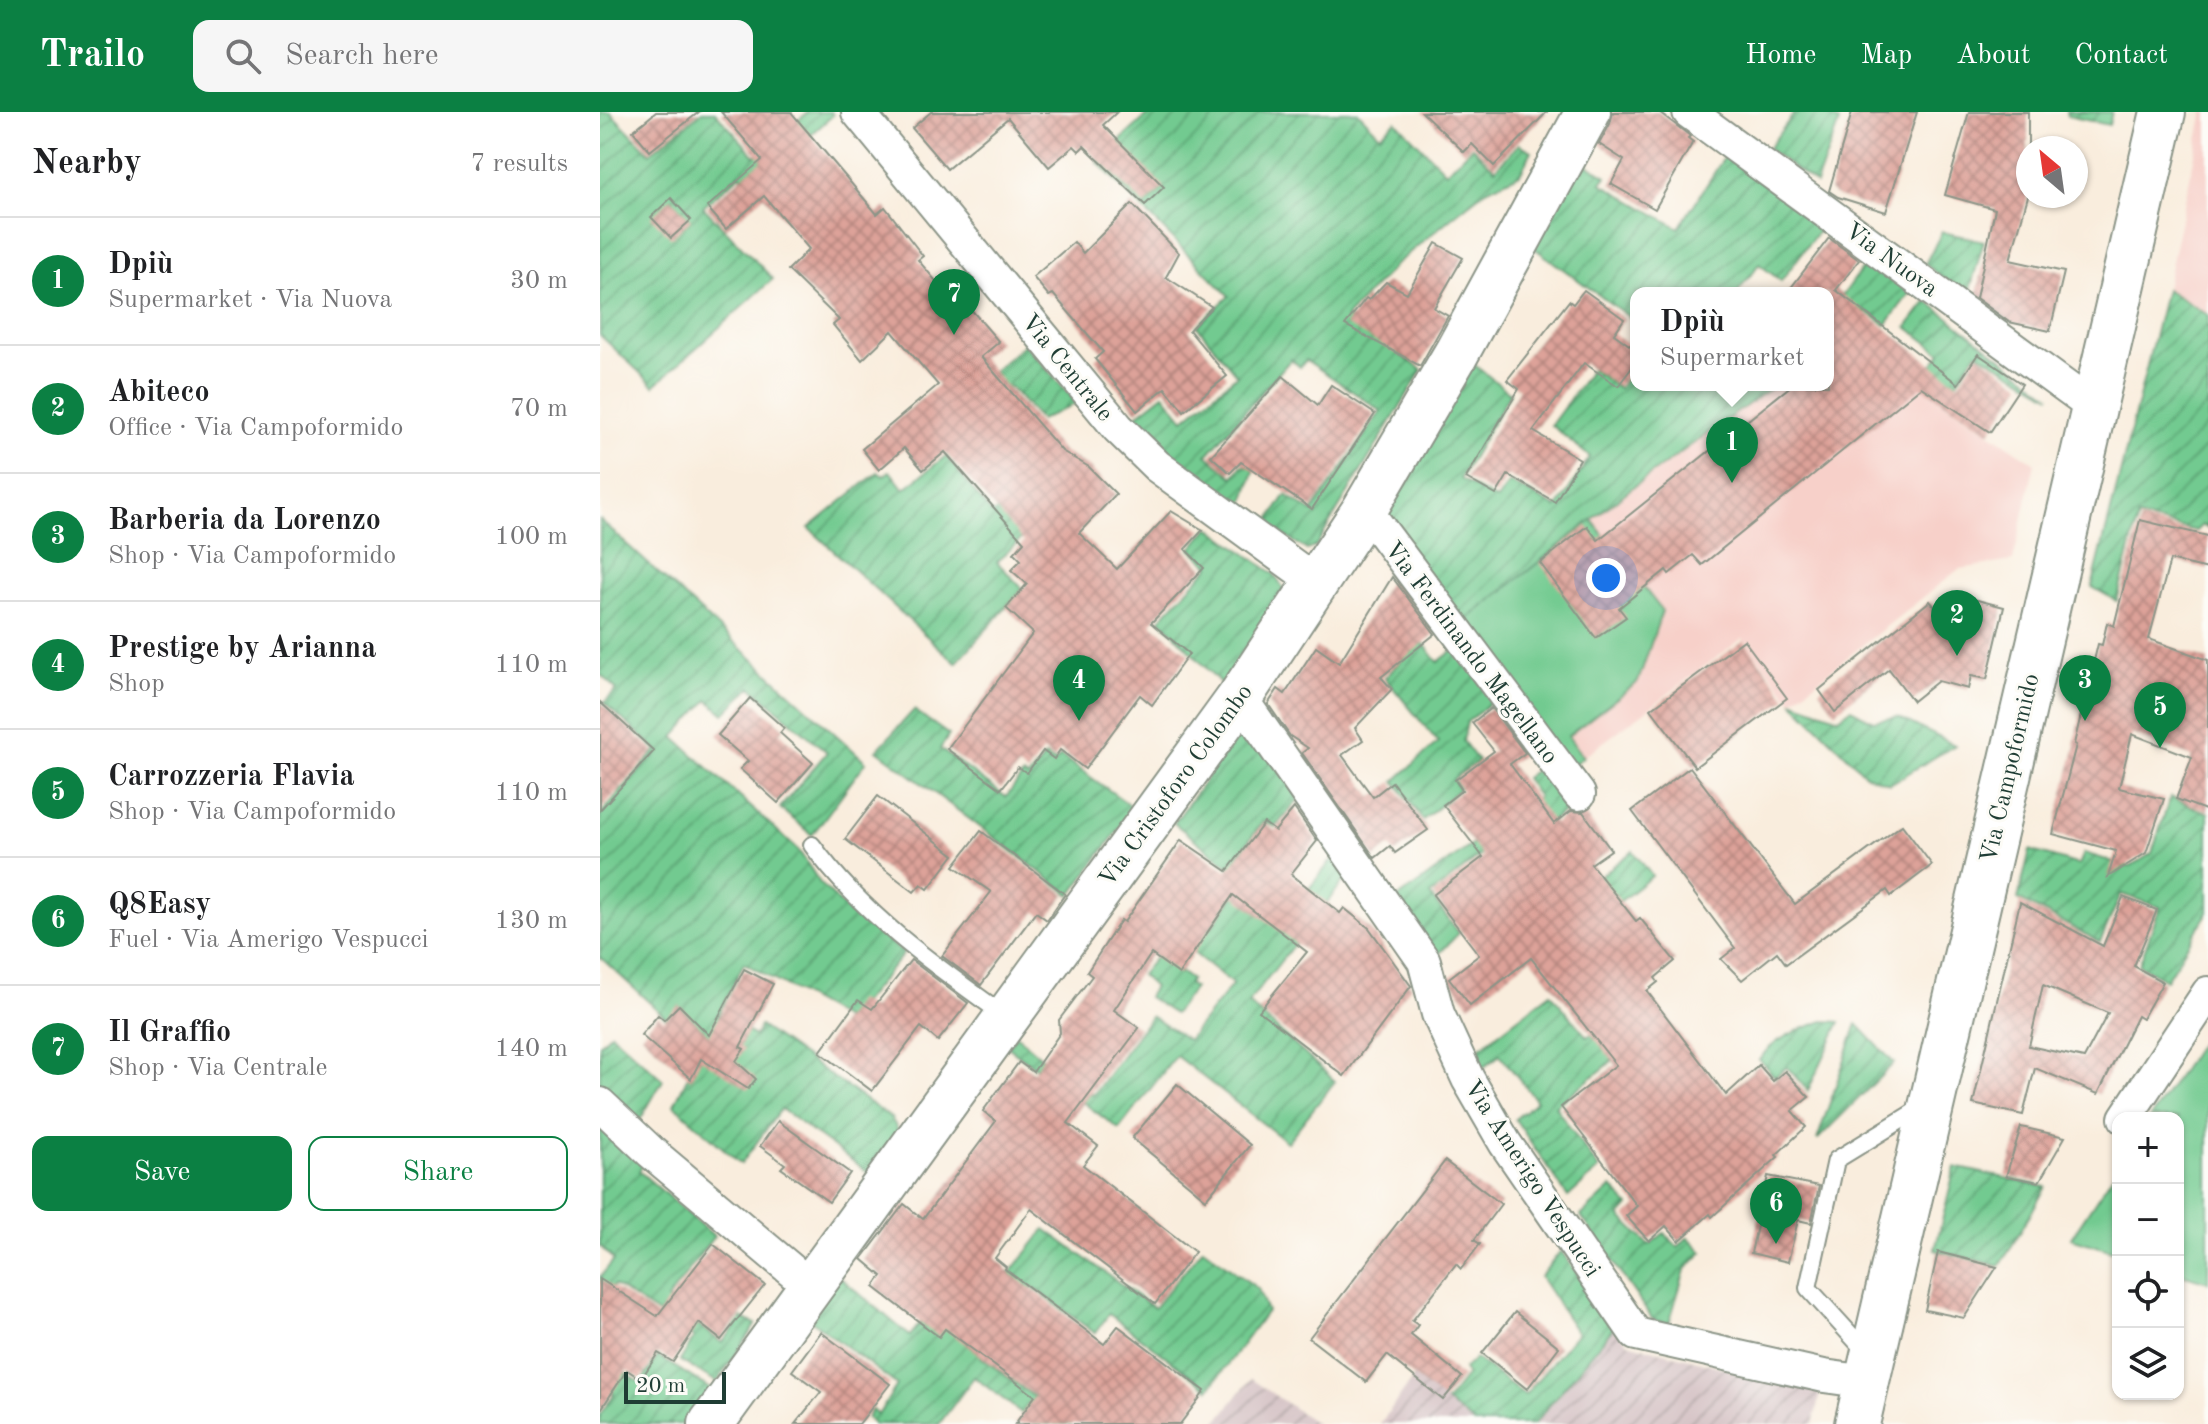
<!DOCTYPE html>
<meta charset="utf-8">
<style>
:root{--surface:#fff;--page:#f6f6f6;--text:#202124;--muted:#757577;--line:#e0e0e0;--accent:#0b8043}
body{margin:0;font-family:"Old Standard TT",serif;background:var(--page);color:var(--text)}
.controls{position:absolute;right:24px;bottom:24px;display:grid;overflow:hidden;border-radius:16px;box-shadow:0 2px 6px #0004}
.controls button{width:72px;height:72px;display:grid;place-items:center;padding:0;border:0;border-bottom:2px solid var(--line);background:var(--surface);color:var(--text);font:40px sans-serif}
.compass{position:absolute;left:1416px;top:24px;width:72px;height:72px;border-radius:50%;background:var(--surface);box-shadow:0 2px 6px #0004;rotate:331deg}
.scale{position:absolute;left:24px;bottom:20px;width:102px;box-sizing:border-box;padding-left:8px;border:4px solid #1f3d34;border-top:0;font-size:22px;line-height:28px;white-space:nowrap;color:#1f3d34;-webkit-text-stroke:6px #fdfcf7;paint-order:stroke}
.you{position:absolute;left:1006px;top:466px;width:28px;height:28px;margin:-20px;border:6px solid #fff;border-radius:50%;background:#1a73e8;box-shadow:0 0 0 12px #1a73e833}
.badge{display:grid;place-items:center;width:52px;height:52px;border-radius:50%;background:var(--accent);color:#fff;font-size:26px;font-weight:700}
.pin{position:absolute;translate:-50% -66px;filter:drop-shadow(0 2px 4px #0008)}
.pin::after{content:'';position:absolute;top:42px;width:28px;height:24px;background:inherit;clip-path:polygon(0 0,100% 0,50% 100%)}
.popup{position:absolute;left:1030px;top:175px;width:204px;height:104px;box-sizing:border-box;display:grid;place-content:center;border-radius:16px;background:var(--surface);filter:drop-shadow(0 2px 6px #0005);font-size:26px;white-space:nowrap;color:var(--muted)}
.popup b{font-size:30px;color:var(--text)}
.popup::after{content:'';position:absolute;left:50%;top:100%;margin-left:-16px;border:16px solid transparent;border-top-color:var(--surface)}
.list{margin:0;padding:0;list-style:none}
h2{display:flex;justify-content:space-between;align-items:center;height:104px;margin:0;padding:0 32px;font-size:34px}
h2 small{font-size:26px;font-weight:400;color:var(--muted)}
.list li{display:grid;grid-template-columns:52px 1fr auto;gap:24px;align-items:center;box-sizing:border-box;height:128px;padding:0 32px;border-top:2px solid var(--line)}
.list b{display:block;font-size:30px;white-space:nowrap}
.list p{margin:0;font-size:26px;white-space:nowrap;color:var(--muted)}
.list em{font-size:26px;font-style:normal;color:var(--muted)}
.actions{display:flex;gap:16px;padding:24px 32px}
.actions a{flex:1;padding:18px 0;border:2px solid var(--accent);border-radius:16px;text-align:center;font-size:28px;color:var(--accent)}
.actions .main{background:var(--accent);color:#fff}
.icon{flex:none;width:44px;height:44px;fill:none;stroke:currentColor;stroke-width:2;stroke-linecap:round;stroke-linejoin:round}
.map{position:relative;flex:none;width:1608px;height:1312px;overflow:hidden}
header{display:flex;align-items:center;gap:48px;box-sizing:border-box;height:112px;padding:0 40px;background:var(--accent);color:#fff}
header strong{font-size:38px}
nav{display:flex;gap:44px;margin-inline-start:auto;font-size:28px}
.search{width:560px;height:72px;background:var(--page);display:flex;align-items:center;gap:20px;box-sizing:border-box;padding:0 28px;border-radius:16px;color:var(--muted);font-size:30px}
main{display:flex}
aside{flex:1;background:var(--surface)}
.map>svg:first-child{display:block}
.built{fill:#f7d0c9}
.industrial{fill:url(#industrial-furrows)}
.green{fill:#72ca90;stroke:#488462;stroke-width:2}
.garden{fill:url(#garden-furrows);stroke:#488462;stroke-width:2}
.building{fill:url(#building-cross-hatch);fill-rule:evenodd}
.lines{fill:none;stroke-linecap:round;stroke-linejoin:round}
.lane-casing{stroke:#8c9588;stroke-width:20}
.street-casing{stroke:#8c9588;stroke-width:36}
.secondary-casing{stroke:#8c9588;stroke-width:48}
.primary-casing{stroke:#8c9588;stroke-width:48}
.lane{stroke:#fff;stroke-width:16}
.street{stroke:#fff;stroke-width:32}
.secondary{stroke:#fff;stroke-width:44}
.primary{stroke:#fff;stroke-width:44}
.labels{text-anchor:middle;stroke-width:6;stroke-linejoin:round;paint-order:stroke}
.street-label{font-size:24px;fill:#1f3d34;stroke:#fdfcf7}
</style>
<header>
<strong>Trailo</strong>
<div class="search"><svg class="icon" aria-label="search" viewBox="0 0 24 24"><circle cx="10" cy="10" r="6"/><path d="M15 15l6 6"/></svg>Search here</div>
<nav><a>Home</a><a>Map</a><a>About</a><a>Contact</a></nav>
</header>
<main>
<aside>
<h2>Nearby<small>7 results</small></h2>
<ul class="list">
<li><span class="badge">1</span><div><b>Dpiù</b><p>Supermarket · Via Nuova</p></div><em>30 m</em></li>
<li><span class="badge">2</span><div><b>Abiteco</b><p>Office · Via Campoformido</p></div><em>70 m</em></li>
<li><span class="badge">3</span><div><b>Barberia da Lorenzo</b><p>Shop · Via Campoformido</p></div><em>100 m</em></li>
<li><span class="badge">4</span><div><b>Prestige by Arianna</b><p>Shop</p></div><em>110 m</em></li>
<li><span class="badge">5</span><div><b>Carrozzeria Flavia</b><p>Shop · Via Campoformido</p></div><em>110 m</em></li>
<li><span class="badge">6</span><div><b>Q8Easy</b><p>Fuel · Via Amerigo Vespucci</p></div><em>130 m</em></li>
<li><span class="badge">7</span><div><b>Il Graffio</b><p>Shop · Via Centrale</p></div><em>140 m</em></li>
</ul>
<div class="actions"><a class="main">Save</a><a>Share</a></div>
</aside>
<div class="map">
<svg width="1608" height="1312" viewBox="0 0 1608 1312">
<defs>
<pattern id="industrial-furrows" width="10" height="10" patternUnits="userSpaceOnUse" patternTransform="scale(2)"><rect width="10" height="10" fill="#d2bec1"/><path d="M-1 1l2-2M0 10L10 0M9 11l2-2" fill="none" stroke="#aa9c9e"/></pattern>
<pattern id="garden-furrows" width="10" height="10" patternUnits="userSpaceOnUse" patternTransform="scale(2)"><rect width="10" height="10" fill="#72ca90"/><path d="M-1 1l2-2M0 10L10 0M9 11l2-2" fill="none" stroke="#5da576"/></pattern>
<pattern id="building-cross-hatch" width="8" height="8" patternUnits="userSpaceOnUse" patternTransform="scale(2)"><rect width="8" height="8" fill="#dda299"/><path d="M0 0l8 8M0 8l8-8" fill="none" stroke="#b3857e"/></pattern>
</defs>
<rect width="100%" height="100%" fill="#fdfcf7"/>
<filter id="ink" filterUnits="userSpaceOnUse"><feTurbulence type="fractalNoise" baseFrequency=".0125" numOctaves="2"/><feDisplacementMap in="SourceGraphic" scale="16" xChannelSelector="R" yChannelSelector="G"/><feConvolveMatrix kernelMatrix="1 2 1 2 8 2 1 2 1" color-interpolation-filters="sRGB"/></filter>
<filter id="wash" filterUnits="userSpaceOnUse"><feTurbulence type="fractalNoise" baseFrequency=".006" numOctaves="4" result="noise"/><feDisplacementMap in="SourceGraphic" scale="32" xChannelSelector="R" yChannelSelector="G"/><feGaussianBlur stdDeviation="1.8" result="paint"/><feColorMatrix in="noise" values="0 0 0 0 0 0 0 0 0 0 0 0 0 0 0 0 0 1.4 0 .05"/><feComposite in="paint" operator="in"/></filter>
<g filter="url(#wash)">
<rect width="100%" height="100%" fill="#f9eddd"/>
<g class="built">
<polygon points="1604,0 1608,0 1608,203 1566,177"/>
<polygon points="1249,220 1331,282 1435,351 1413,449 1359,457 1192,589 1143,526 970,655 861,512 1033,375 1175,273 1228,273"/>
</g>
<g class="industrial">
<polygon points="1015,1214 1028,1231 1220,1281 1213,1312 934,1312"/>
<polygon points="814,1265 875,1312 780,1312"/>
<polygon points="651,1267 717,1312 615,1312"/>
</g>
<g class="green">
<polygon points="992,408 1062,499 1038,570 968,624 983,645 970,655 861,512"/>
<polygon points="1608,919 1608,1170 1578,1161 1578,1006 1550,1006"/>
<polygon points="1518,1055 1518,1141 1471,1126"/>
</g>
<g class="garden">
<polygon points="0,0 10,0 50,41 102,0 115,0 155,44 208,0 231,0 233,3 153,75 140,63 103,95 173,167 54,274 0,223"/>
<polygon points="551,0 758,0 780,23 796,9 846,60 872,35 895,57 919,32 932,39 920,62 886,78 852,105 797,151 746,205 822,258 716,434 707,438 667,412 686,383 712,400 781,299 706,248 700,255 691,247 607,343 633,365 642,353 655,356 642,396 561,342 532,307 564,282 584,307 637,263 597,214 629,184 497,50"/>
<polygon points="1195,0 1224,0 1239,10 1216,72 1168,37"/>
<polygon points="1466,0 1512,0 1509,13 1467,4"/>
<polygon points="1125,44 1222,114 1181,169 1159,152 1137,181 1036,181 1036,210 930,133 978,47 1006,64 1001,71 1079,116"/>
<polygon points="1342,120 1384,129 1368,184 1325,152"/>
<polygon points="1269,147 1312,178 1286,213 1266,199 1249,220 1228,204"/>
<polygon points="1566,177 1608,203 1608,417 1602,413 1596,419 1538,405 1517,489 1492,475"/>
<polygon points="1327,189 1451,284 1377,240 1344,288 1320,269 1341,241 1307,215"/>
<polygon points="424,232 477,291 440,308 410,275 344,332 330,317"/>
<polygon points="867,247 910,281 860,367 897,388 909,370 957,396 990,345 951,313 992,257 1019,276 1036,251 1036,273 1175,273 1033,375 861,512 814,447 784,395"/>
<polygon points="346,344 392,402 400,397 424,424 397,450 423,477 356,551 209,416 278,360 283,364 290,359 304,377"/>
<polygon points="0,408 266,650 212,723 180,696 227,640 151,575 124,602 108,588 74,625 199,739 220,771 251,802 304,841 248,909 144,851 118,903 155,924 160,914 291,1006 299,1020 269,1061 181,997 141,1052 74,993 101,938 0,845 0,703 57,638 4,591 17,578 0,562"/>
<polygon points="609,415 674,462 684,477 681,494 623,574 560,507 610,454 591,437"/>
<polygon points="821,528 838,550 856,536 895,587 867,610 863,629 878,649 853,667 859,677 823,708 795,669 838,630 785,566"/>
<polygon points="1192,589 1239,606 1251,597 1273,609 1298,605 1355,633 1290,672 1266,663"/>
<polygon points="314,598 349,623 340,637 406,685 423,663 428,666 445,644 455,650 461,644 534,696 471,783 277,638"/>
<polygon points="647,611 699,687 675,715 663,709 639,742 689,801 737,742 750,761 648,891 735,969 687,1030 576,944 519,1017 408,935 416,923 441,945 493,983 551,904 588,928 633,872 572,824 607,813 611,816 636,780 638,762 574,711"/>
<polygon points="941,654 971,695 925,729 969,788 1033,739 1052,764 970,829 888,738 830,783 859,821 838,843 797,787 938,685 925,666"/>
<polygon points="1570,685 1608,701 1608,800 1566,868 1539,853 1560,795 1521,782 1500,830 1418,787 1430,738 1479,753 1484,741 1530,755 1552,741"/>
<polygon points="557,843 591,868 588,872 594,876 574,902 548,885 554,875 541,863"/>
<polygon points="951,881 987,925 996,919 1018,945 955,994 999,1057 968,1085 915,1007 937,989 900,943 883,956 874,940"/>
<path d="M1224,909l16,1 -32,69 -21,-24 -12,10 -16,-17c15,-22 41,-31 65,-39z"/>
<polygon points="1257,912 1294,951 1217,1028"/>
<polygon points="11,921 63,968 40,1008 0,971 0,932"/>
<polygon points="0,1012 44,1052 39,1059 114,1124 67,1188 122,1231 142,1206 156,1212 117,1270 80,1249 94,1226 14,1173 0,1193 0,1165 14,1148 0,1134"/>
<polygon points="1355,1055 1446,1075 1400,1154 1335,1138"/>
<polygon points="1012,1075 1029,1094 1020,1104 1049,1133 1064,1121 1078,1135 1088,1125 1103,1140 1085,1158 1069,1211 1053,1208 981,1104"/>
<polygon points="445,1117 554,1196 603,1136 658,1177 667,1199 609,1277 509,1202 495,1221 432,1175 381,1245 470,1312 436,1312 374,1265 339,1312 274,1312 267,1306 272,1298 278,1303 297,1273 208,1206 237,1163 310,1224 336,1191 368,1215"/>
<polygon points="961,1139 1015,1214 934,1312 875,1312 846,1290 867,1263 864,1257 875,1246 925,1283 977,1221 940,1165"/>
<polygon points="58,1244 112,1278 86,1312 0,1312 0,1303 14,1282 0,1273 0,1245 41,1271"/>
</g>
<g id="blocks">
<g class="building">
<polygon points="56,0 99,0 50,39 33,19"/>
<polygon points="121,0 191,0 277,102 285,95 323,144 318,148 356,193 363,188 399,230 381,245 462,339 489,355 516,382 479,421 517,457 571,399 603,418 585,437 604,456 551,511 589,542 552,593 540,583 485,657 460,638 454,647 443,639 427,661 418,655 401,677 347,637 433,521 406,496 427,472 411,458 421,448 414,441 424,430 345,340 323,358 304,336 279,358 262,337 338,273 292,219 262,248 233,213 239,208 188,158 209,137 164,84 126,117 107,95 162,48"/>
<polygon points="331,0 517,0 503,13 564,75 545,93 484,34 479,39 474,34 449,55 408,6 347,57 312,16"/>
<polygon points="822,0 947,0 894,54 872,32 864,40"/>
<polygon points="1013,0 1059,0 1090,24 1088,26 1093,30 1055,97 1011,72 1024,48 999,32 1010,12"/>
<polygon points="1252,0 1317,0 1286,100 1238,85 1229,79"/>
<polygon points="1369,0 1428,0 1428,84 1410,148 1464,160 1450,219 1409,210 1376,186 1395,97 1345,83"/>
<polygon points="71,86 91,108 71,126 51,105"/>
<polygon points="532,92 579,141 566,165 612,195 589,218 627,264 584,299 565,276 537,299 495,247 503,240 453,182 449,184 433,165 474,130 483,141"/>
<polygon points="1229,126 1259,148 1236,178 1358,272 1378,242 1422,272 1390,320 1321,275 1102,453 1093,443 1069,462 1066,458 1019,496 1026,505 996,526 940,451 987,414 998,428 1192,273 1228,273 1228,181 1187,181"/>
<polygon points="836,131 863,146 834,196 848,204 820,254 745,213 766,186 769,188 786,170 807,181"/>
<polygon points="984,178 1024,207 1014,222 1036,238 1036,250 1018,274 984,251 933,319 980,347 955,390 908,363 896,383 866,366 919,277 907,268 969,189 973,192"/>
<polygon points="683,264 718,293 731,273 775,302 712,397 641,350 630,361 611,344"/>
<polygon points="1540,408 1608,424 1608,457 1570,448 1549,527 1608,548 1608,699 1576,687 1592,645 1532,622 1519,676 1564,687 1546,741 1508,765 1516,739 1453,722 1476,633 1474,632 1498,532 1502,533 1507,511 1514,514"/>
<polygon points="792,465 835,522 781,565 792,577 755,616 763,628 742,643 773,685 792,670 828,718 795,741 790,734 775,746 702,641 708,636 690,624 668,592 678,577 685,582 716,535 739,551"/>
<polygon points="1366,485 1404,495 1387,567 1371,564 1368,577 1338,569 1313,589 1289,557 1235,600 1219,578 1330,489 1355,520"/>
<polygon points="1144,528 1187,586 1095,655 1051,597"/>
<polygon points="150,586 184,616 180,621 213,651 178,691 140,657 148,649 118,623"/>
<polygon points="0,590 54,639 0,698"/>
<polygon points="891,596 925,641 910,652 954,712 971,699 983,700 1011,738 991,752 1036,809 1040,806 1075,849 1055,866 1058,870 1047,879 1126,983 1159,953 1173,969 1185,959 1209,985 1192,999 1206,1015 1176,1043 1178,1045 1112,1105 1110,1102 1079,1129 1066,1114 1049,1129 1026,1104 1037,1094 961,995 1016,953 931,846 870,893 849,866 879,843 833,783 883,745 843,693 862,678 855,668 894,639 872,611"/>
<polygon points="1090,655 1195,792 1302,713 1332,753 1291,784 1287,778 1186,852 1177,840 1142,868 1121,847 1135,836 1032,699"/>
<polygon points="278,684 354,743 328,777 321,772 314,780 245,727"/>
<polygon points="694,696 717,729 691,762 740,801 744,796 769,816 811,874 744,964 659,899 707,840 633,783 579,862 551,842 514,898 539,916 468,1011 498,1034 483,1053 595,1140 555,1192 431,1097 395,1146 406,1155 405,1157 504,1232 518,1214 605,1279 580,1312 415,1312 435,1284 345,1217 339,1225 274,1175 282,1164 262,1147 304,1092 323,1107 396,1009 383,999 419,950 433,960 460,921 459,908 492,864 487,860 521,808 524,810 581,728 627,759 664,711 675,719"/>
<polygon points="381,719 465,782 447,808 436,800 381,873 342,844 391,780 354,754"/>
<path d="M1523,785l34,13 -23,56 29,16 -21,37 -5,-3 -39,78 -63,-26 -12,47 -50,-11 47,-202 83,44zM1443,873l65,28 -24,45 -55,-12z"/>
<polygon points="311,848 368,891 338,929 321,915 272,979 220,940 258,888 272,897"/>
<polygon points="144,857 173,872 140,935 144,937 136,949 156,967 148,977 101,947 91,967 41,923 58,903 64,908 79,893 109,923"/>
<polygon points="577,972 650,1033 606,1087 532,1026"/>
<polygon points="178,1009 250,1061 229,1090 181,1056 185,1052 160,1034"/>
<polygon points="1421,1015 1465,1025 1439,1070 1406,1064"/>
<polygon points="845,1049 901,1092 874,1128 880,1132 861,1157 856,1152 812,1209 818,1213 811,1223 862,1265 843,1288 787,1243 766,1270 709,1226"/>
<polygon points="1168,1064 1219,1074 1211,1111 1198,1108 1188,1150 1151,1141"/>
<polygon points="113,1132 165,1173 121,1228 99,1211 73,1250 58,1241 41,1267 27,1258 0,1299 0,1167 57,1204"/>
<polygon points="1338,1140 1397,1155 1364,1206 1325,1198"/>
<polygon points="915,1200 959,1235 927,1277 882,1241"/>
<polygon points="221,1220 290,1272 259,1312 195,1312 221,1280 192,1259"/>
</g>
</g>
</g>
<g filter="url(#ink)">
<use href="#blocks" fill-opacity="0" stroke="#8c9588" stroke-width="2"/>
<g class="lines">
<g class="lane-casing">
<g id="lane">
<path d="M212,733c51,70 122,120 192,170"/>
<polyline points="1269,1243 1208,1176 1236,1048 1324,994"/>
</g>
</g>
<g class="street-casing">
<g id="street">
<polyline points="258,0 518,316 557,354 716,470"/>
<polyline points="1089,0 1493,295"/>
<polyline points="765,397 979,682"/>
<polyline points="640,585 824,849 838,902 868,967 905,1031 1036,1222 1224,1264 1267,1270"/>
<polyline points="0,992 51,1040 195,1161 211,1172"/>
<polyline points="1525,1006 1608,881"/>
</g>
</g>
<g class="secondary-casing">
<polyline id="secondary" points="111,1312 640,585 765,397 856,242 988,0"/>
</g>
<g class="primary-casing">
<polyline id="primary" points="1257,1312 1563,0"/>
</g>
<use href="#lane" class="lane"/>
<use href="#street" class="street"/>
<use href="#secondary" class="secondary"/>
<use href="#primary" class="primary"/>
</g>
</g>
<g class="labels">
<g class="street-label">
<text transform="translate(1292 147) rotate(36)" y="8">Via Nuova</text>
<text transform="translate(468 255) rotate(51)" y="8">Via Centrale</text>
<text transform="translate(872 540) rotate(53)" y="8">Via Ferdinando Magellano</text>
<text transform="translate(1409 656) rotate(-77)" y="8">Via Campoformido</text>
<text transform="translate(575 673) rotate(-54)" y="8">Via Cristoforo Colombo</text>
<text transform="translate(933 1066) rotate(57)" y="8">Via Amerigo Vespucci</text>
</g>
</g>
</svg>
<div class="controls">
<button>+</button>
<button>−</button>
<button><svg class="icon" aria-label="locate" viewBox="0 0 24 24"><circle cx="12" cy="12" r="6"/><path d="M12 2v4M12 18v4M2 12h4M18 12h4"/></svg></button>
<button><svg class="icon" aria-label="layers" viewBox="0 0 24 24"><path d="M12 4l9 5-9 5-9-5zM3 14l9 5 9-5"/></svg></button>
</div>
<svg class="compass" viewBox="-18 -18 36 36"><path d="M0-13l5 13h-10z" fill="#e53935"/><path d="M0 13l5-13h-10z" fill="#757577"/></svg>
<div class="scale">20 m</div>
<div class="you"></div>
<div class="pin badge" style="left:1132px;top:371px">1</div>
<div class="popup"><b>Dpiù</b>Supermarket</div>
<div class="pin badge" style="left:1357px;top:544px">2</div>
<div class="pin badge" style="left:1485px;top:609px">3</div>
<div class="pin badge" style="left:479px;top:609px">4</div>
<div class="pin badge" style="left:1560px;top:636px">5</div>
<div class="pin badge" style="left:1176px;top:1132px">6</div>
<div class="pin badge" style="left:354px;top:223px">7</div>
</div>
</main>
